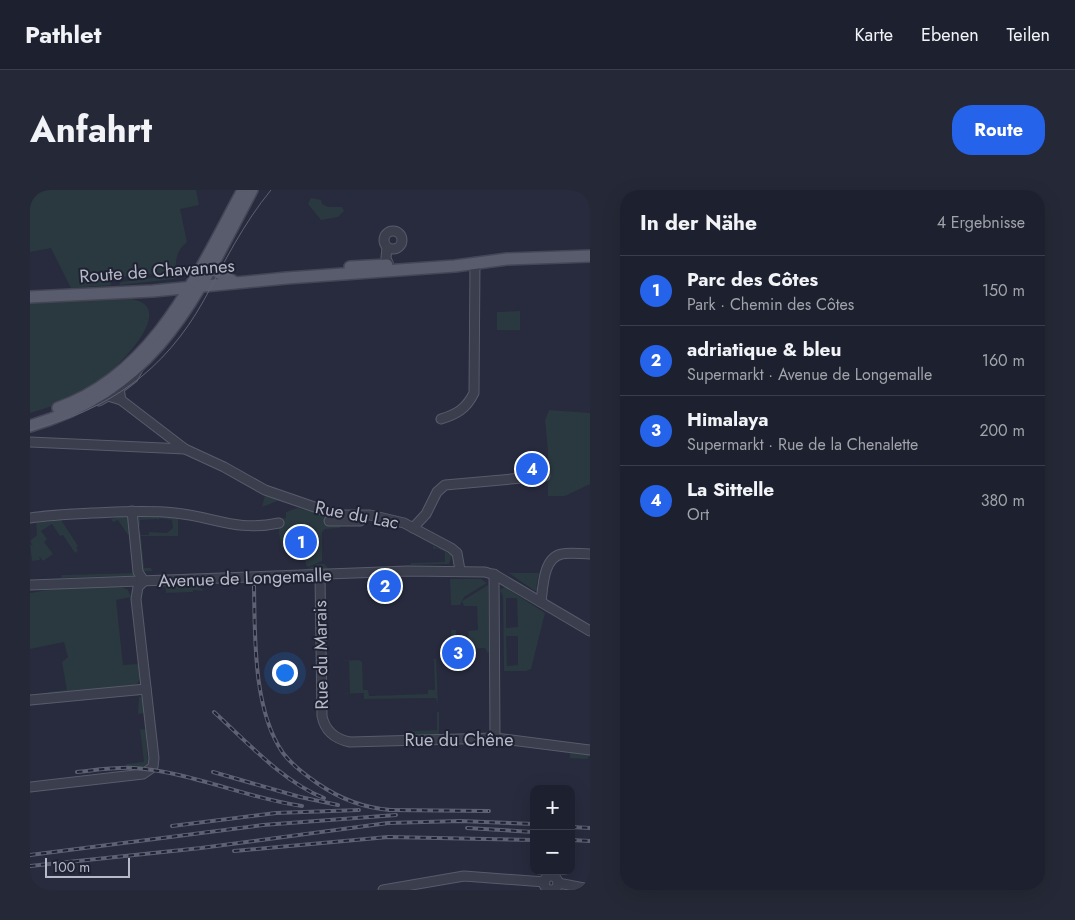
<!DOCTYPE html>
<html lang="de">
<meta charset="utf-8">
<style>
:root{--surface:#1d202e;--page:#252836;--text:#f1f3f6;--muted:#a0a3aa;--line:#3b3e4a;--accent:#2563eb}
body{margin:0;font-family:Jost,sans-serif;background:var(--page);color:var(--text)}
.controls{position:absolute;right:15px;bottom:15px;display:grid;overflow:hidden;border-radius:10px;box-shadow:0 5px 20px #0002}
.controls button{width:45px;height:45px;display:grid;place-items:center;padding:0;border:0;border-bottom:1px solid var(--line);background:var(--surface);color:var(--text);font:25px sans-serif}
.scale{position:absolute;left:15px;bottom:12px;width:85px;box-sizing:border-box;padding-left:5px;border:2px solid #b7b9c8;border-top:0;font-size:14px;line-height:18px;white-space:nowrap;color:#b7b9c8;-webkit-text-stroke:4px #1f2232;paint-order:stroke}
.you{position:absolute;left:254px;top:482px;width:18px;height:18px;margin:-12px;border:4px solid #fff;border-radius:50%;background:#1a73e8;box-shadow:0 0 0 8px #1a73e833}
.badge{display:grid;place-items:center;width:32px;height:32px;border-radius:50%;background:var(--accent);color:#fff;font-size:16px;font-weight:700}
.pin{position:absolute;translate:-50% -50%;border:2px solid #fff;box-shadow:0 1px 5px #0006}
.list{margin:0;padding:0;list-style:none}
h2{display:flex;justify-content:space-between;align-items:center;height:65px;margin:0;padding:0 20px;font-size:21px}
h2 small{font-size:16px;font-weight:400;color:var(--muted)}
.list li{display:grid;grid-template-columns:32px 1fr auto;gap:15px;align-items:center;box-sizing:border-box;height:70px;padding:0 20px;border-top:1px solid var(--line)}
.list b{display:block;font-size:19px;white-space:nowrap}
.list p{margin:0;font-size:16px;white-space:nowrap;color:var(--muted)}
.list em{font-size:16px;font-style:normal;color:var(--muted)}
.map{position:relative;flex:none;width:560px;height:700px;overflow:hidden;border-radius:20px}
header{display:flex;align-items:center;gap:30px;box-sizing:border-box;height:70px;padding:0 25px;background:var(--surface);border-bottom:1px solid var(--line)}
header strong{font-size:24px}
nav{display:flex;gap:28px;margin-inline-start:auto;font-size:18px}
.intro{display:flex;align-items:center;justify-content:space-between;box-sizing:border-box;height:120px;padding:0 30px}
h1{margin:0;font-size:35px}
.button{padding:12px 22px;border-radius:20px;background:var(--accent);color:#fff;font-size:18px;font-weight:700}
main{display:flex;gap:30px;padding:0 30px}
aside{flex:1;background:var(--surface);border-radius:20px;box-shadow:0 5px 20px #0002}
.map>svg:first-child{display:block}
.green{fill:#2a383f;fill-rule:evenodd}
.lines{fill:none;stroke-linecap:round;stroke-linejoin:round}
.minor-casing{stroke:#585b6b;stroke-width:11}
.major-casing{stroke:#444656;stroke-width:14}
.minor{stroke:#3a3e4d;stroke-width:9}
.major{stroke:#595c6d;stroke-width:11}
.tram{stroke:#5d6173;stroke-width:1}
.rail-casing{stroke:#5d6173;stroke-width:4}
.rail{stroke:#1f2232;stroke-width:2;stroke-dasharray:5.5;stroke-linecap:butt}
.labels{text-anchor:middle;stroke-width:4;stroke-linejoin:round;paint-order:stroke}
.street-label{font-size:18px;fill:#b7b9c8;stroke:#1f2232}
</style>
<header>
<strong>Pathlet</strong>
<nav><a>Karte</a><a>Ebenen</a><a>Teilen</a></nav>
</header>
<div class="intro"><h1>Anfahrt</h1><a class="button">Route</a></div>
<main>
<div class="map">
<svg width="560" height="700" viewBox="0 0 560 700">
<rect width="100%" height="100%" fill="#272b3d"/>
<g class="green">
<path d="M0,0h166l3,15 -19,4 7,33c-10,8 -12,17 -11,30l-66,6 1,7 -40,3 -20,-40 -21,4z"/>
<polygon points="281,8 291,10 292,14 298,17 312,17 314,21 308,27 291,30 278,14"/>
<polygon points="153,84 144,89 89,95 91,92"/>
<path d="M92,108c64,2 -2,67 -22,83 -20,15 -46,25 -70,32v-110z"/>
<polygon points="490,121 490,140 467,140 467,122"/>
<polygon points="519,220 560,223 560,294 535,306 518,306 518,260 515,230"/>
<polygon points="236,301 263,314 250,310 232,317"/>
<polygon points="267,318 310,328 310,338 295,339 292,342 292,371 278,377 276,375 275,358 252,358 249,344 250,329 256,328 256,322"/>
<polygon points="109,324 148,327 148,346 111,346 114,378 121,378 122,381 111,381 108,342 110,341 111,345 119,345 119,342 137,343 143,338 142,330 129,328 129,331 128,329 110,330 110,336 107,335 106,326"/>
<polygon points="96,325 99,328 101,343 98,345 88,330 83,332 81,329"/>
<polygon points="31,330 48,356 46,357 48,361 45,363 33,345 30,346 22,334 11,341 17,349 14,352 23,364 13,371 9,366 10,370 2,371 0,354 3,356 0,351 7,345 6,333"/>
<polygon points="403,356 422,365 419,374 381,375 381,373 415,372 415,361 410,358 403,359"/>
<polygon points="287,374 294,374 301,381 294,379 269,383 269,380 277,379"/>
<polygon points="476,381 480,383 509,383 506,397 510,397 509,400 505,401"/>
<polygon points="107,383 103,387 96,386 31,388 32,385"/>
<polygon points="420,389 451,389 457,393 434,407 430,415 421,415"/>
<polygon points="168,395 174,401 163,400 163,402 136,403 136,398 131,396"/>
<polygon points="458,395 459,462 458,463 455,458 435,459 435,451 439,451 438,441 448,440 447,416 434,416 432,411"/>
<polygon points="90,396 98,400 101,407 86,410 93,475 109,474 110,487 108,493 102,496 19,504 18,502 37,500 32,472 38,467 34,452 0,459 0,403 29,398"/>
<path d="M475,397l40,26 -14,56 -5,2h-22l-1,-75 -3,-6zM476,408h11l1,29 -12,1zM476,446h12v29l-11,1z"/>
<polygon points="421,440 426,440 426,448 431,448 431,455 416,456 416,450 421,450"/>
<polygon points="404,469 406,469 408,515 406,508 334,509 334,503 301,504 320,503 319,471 309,471 329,470 332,472 333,500 338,500 339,506 398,504 398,500 405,500"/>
<polygon points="106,504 112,508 114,523 108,524 109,506 98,505 0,516 0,514"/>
<polygon points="407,522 409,522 409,545 383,546 381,536 383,541 407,540"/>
<polygon points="110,539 116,540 118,576 117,578 96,576 96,574 114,572"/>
<polygon points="540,563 559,565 559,566 557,569 540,568 539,576"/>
</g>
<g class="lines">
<g class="minor-casing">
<g id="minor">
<circle cx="363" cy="50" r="9"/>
<polyline points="357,57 356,68 361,80"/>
<polyline points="91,210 89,199 103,188 108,179"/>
<polyline points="69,211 78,206 91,210 155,259 194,277 235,300 296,321 314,325 340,325 374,333 421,358 427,363 430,380"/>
<path d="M411,229c16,-5 25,-10 33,-26l1,-131"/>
<polyline points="0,252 155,259"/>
<path d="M0,328c19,-3 41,-4 61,-5 28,-1 55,-3 84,0 41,4 61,19 104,10"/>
<polyline points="299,331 330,331"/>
<polyline points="383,338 396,324 407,302 415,295 515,286"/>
<polyline points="464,384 465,548"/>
<path d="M290,386l2,140c3,15 13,23 28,26l145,-4 95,12"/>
<polyline points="0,395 378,381 455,382 465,385 560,441"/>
<path d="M511,412c2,-14 2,-45 21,-48 8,-2 19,0 28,0"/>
<polyline points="0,510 116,499"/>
<polyline points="0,597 113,584 123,577 124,568 106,409 108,397 114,391 108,382 102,321"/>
<circle cx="521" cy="693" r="7"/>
<polyline points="528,693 560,699"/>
<polyline points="353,700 434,686 515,692"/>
</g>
</g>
<g class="major-casing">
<g id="major">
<polyline points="184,71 186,81 204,92"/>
<polyline points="320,77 357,75"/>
<polyline points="0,107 123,101 257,88 425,76 477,69 560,66"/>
<path d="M28,218c97,-34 140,-135 185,-218"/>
<path d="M0,236c129,-39 164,-126 222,-236"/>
</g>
</g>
<use href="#minor" class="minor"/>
<use href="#major" class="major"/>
<path class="tram" d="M0,240c78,-20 134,-58 174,-130 21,-39 39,-76 67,-110"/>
<g class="rail-casing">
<g id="rail">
<path d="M224,396c1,51 -1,124 29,167 9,12 21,21 34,30 23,16 46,25 74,27"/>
<path d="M184,522c32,29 69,70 110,86"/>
<path d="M47,582c19,-2 38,-5 57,-4 58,4 111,30 168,38"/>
<polyline points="183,582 270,607 308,615"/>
<polyline points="359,620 459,621"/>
<polyline points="142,636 246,623 329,620"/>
<polyline points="541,637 560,638"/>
<polyline points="437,638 504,642"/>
<polyline points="541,650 560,651"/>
<polyline points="204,661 358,647 504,650"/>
<polyline points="0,665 233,635 366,625"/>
<polyline points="0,676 171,658 358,633 430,631 504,634"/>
</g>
</g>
<use href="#rail" class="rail"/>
</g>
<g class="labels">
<g class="street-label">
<text transform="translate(127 81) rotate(-4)" y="6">Route de Chavannes</text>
<text transform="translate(327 325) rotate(11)" y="6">Rue du Lac</text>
<text transform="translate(215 388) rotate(-2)" y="6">Avenue de Longemalle</text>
<text transform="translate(291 465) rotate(-91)" y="6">Rue du Marais</text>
<text x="429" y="556">Rue du Chêne</text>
</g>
</g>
</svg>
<div class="controls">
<button>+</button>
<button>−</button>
</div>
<div class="scale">100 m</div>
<div class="you"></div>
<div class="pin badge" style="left:271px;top:352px">1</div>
<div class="pin badge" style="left:355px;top:396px">2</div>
<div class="pin badge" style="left:428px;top:463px">3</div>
<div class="pin badge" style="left:502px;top:279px">4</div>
</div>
<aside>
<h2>In der Nähe<small>4 Ergebnisse</small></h2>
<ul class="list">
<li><span class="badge">1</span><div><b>Parc des Côtes</b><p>Park · Chemin des Côtes</p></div><em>150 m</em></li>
<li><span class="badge">2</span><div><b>adriatique &amp; bleu</b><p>Supermarkt · Avenue de Longemalle</p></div><em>160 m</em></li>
<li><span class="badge">3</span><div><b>Himalaya</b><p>Supermarkt · Rue de la Chenalette</p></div><em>200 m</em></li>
<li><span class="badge">4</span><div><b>La Sittelle</b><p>Ort</p></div><em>380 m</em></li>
</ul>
</aside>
</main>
